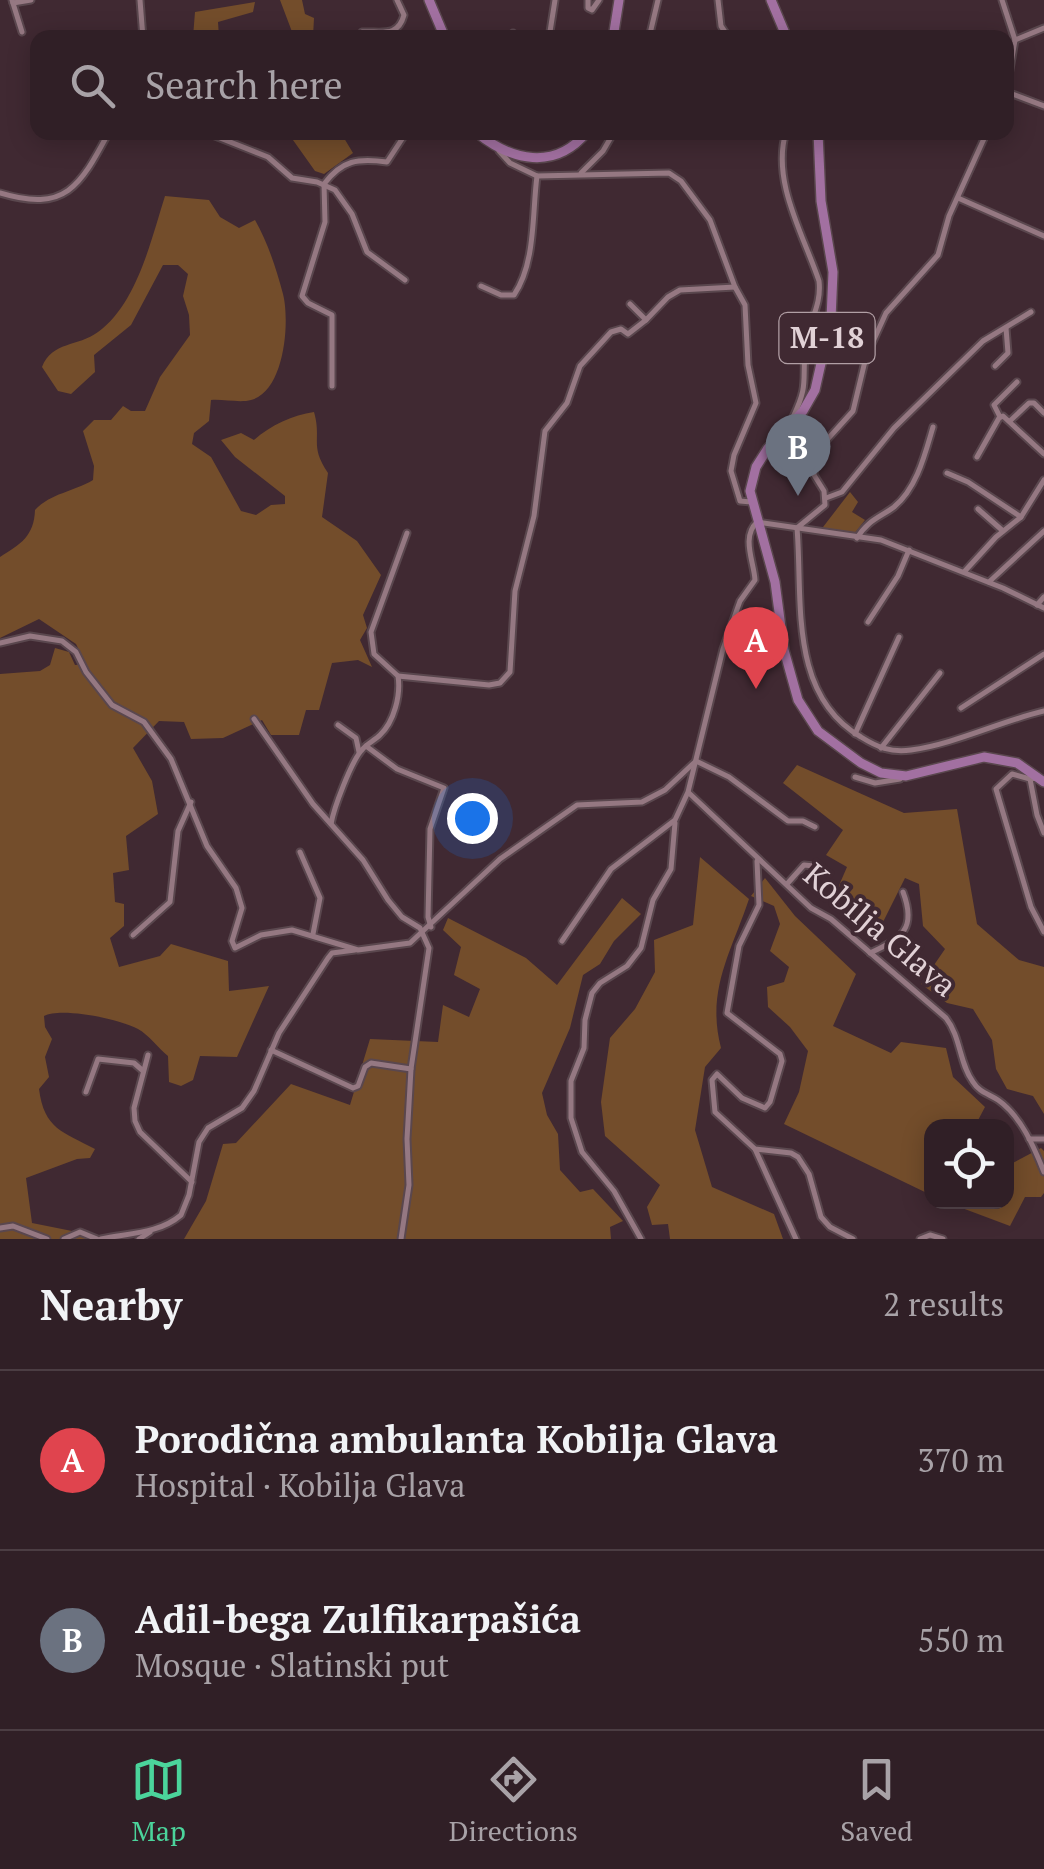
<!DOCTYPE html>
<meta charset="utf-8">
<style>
:root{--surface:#301f26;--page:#3c2c32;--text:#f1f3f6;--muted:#a8a2a7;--line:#4b3d43;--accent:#4bd49b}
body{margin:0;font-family:"PT Serif",serif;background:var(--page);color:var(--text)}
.controls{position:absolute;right:30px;bottom:30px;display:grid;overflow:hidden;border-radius:20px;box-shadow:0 5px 25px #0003}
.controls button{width:90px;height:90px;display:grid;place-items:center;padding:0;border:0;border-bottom:2px solid var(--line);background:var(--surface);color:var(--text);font:50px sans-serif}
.you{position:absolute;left:472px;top:818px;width:35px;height:35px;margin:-25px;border:8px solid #fff;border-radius:50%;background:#1a73e8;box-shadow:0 0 0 15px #1a73e833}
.badge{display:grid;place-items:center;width:65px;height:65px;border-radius:50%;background:var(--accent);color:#fff;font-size:32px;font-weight:700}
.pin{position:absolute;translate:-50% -82px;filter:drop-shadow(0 2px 5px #0008)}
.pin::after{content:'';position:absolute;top:52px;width:35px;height:30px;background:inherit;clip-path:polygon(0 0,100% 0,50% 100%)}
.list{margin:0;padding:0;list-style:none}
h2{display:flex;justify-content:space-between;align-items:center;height:130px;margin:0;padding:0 40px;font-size:42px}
h2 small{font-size:32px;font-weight:400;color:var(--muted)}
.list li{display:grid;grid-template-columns:65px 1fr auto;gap:30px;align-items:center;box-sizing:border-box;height:180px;padding:0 40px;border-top:2px solid var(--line)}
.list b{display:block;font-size:38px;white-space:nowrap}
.list p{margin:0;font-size:32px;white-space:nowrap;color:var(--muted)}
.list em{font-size:32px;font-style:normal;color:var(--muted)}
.icon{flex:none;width:55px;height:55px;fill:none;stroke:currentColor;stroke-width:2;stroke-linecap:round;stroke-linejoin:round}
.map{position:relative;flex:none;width:1044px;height:1239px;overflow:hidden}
.search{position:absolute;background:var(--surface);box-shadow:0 5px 25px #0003;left:30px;right:30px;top:30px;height:110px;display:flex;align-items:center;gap:25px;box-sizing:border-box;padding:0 35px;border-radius:20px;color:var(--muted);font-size:38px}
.sheet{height:490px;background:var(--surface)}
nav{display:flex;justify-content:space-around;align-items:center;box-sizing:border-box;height:140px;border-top:2px solid var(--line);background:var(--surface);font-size:28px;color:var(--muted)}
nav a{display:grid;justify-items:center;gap:5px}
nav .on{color:var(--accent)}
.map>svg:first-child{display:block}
.green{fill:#734d2b}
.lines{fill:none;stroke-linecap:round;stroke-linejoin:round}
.minor-casing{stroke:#5a474e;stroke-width:9}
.primary-casing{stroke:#5a474e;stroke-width:12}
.minor{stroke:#957882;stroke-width:5}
.primary{stroke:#a270a1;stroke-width:9}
.labels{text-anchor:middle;stroke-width:8;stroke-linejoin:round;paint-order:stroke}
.shield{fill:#402932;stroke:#b19fa5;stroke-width:2.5}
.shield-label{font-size:30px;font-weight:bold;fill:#e1d1d6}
.street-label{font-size:32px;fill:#e1d1d6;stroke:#402932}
</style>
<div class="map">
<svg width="1044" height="1239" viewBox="0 0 1044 1239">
<rect width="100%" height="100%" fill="#402932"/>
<g class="green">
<polygon points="280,0 302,0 305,14 314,18 313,37 294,37"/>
<polygon points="255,2 253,12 218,22 219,37 193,37 195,12"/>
<polygon points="288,133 354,133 344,138 353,153 324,174 315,171"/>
<path d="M165,196l44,4 11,17 19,11 16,-8c13,23 21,48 28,74 7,27 2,97 -32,106 -11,3 -28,-1 -40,0l-2,21 -15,12 -2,11 19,13 30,54 15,4 15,-10 14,-1v-8l-50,-39 -14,-17 20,-7 13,7c17,-15 39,-25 60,-28 8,28 -5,33 14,61l-6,44 35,24 24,34 -18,40 4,13 -7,12 12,27 -14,-7 -26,3 -13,47h-13l-7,25h-28l-9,-15 -39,18 -32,1 -7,-17 -25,-1 -26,27 19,33 6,33 -32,22 3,34 -16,3 2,29 9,2v22l-14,12 9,29 41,-11 11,-12 57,17 1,30 40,-5 -32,71 -37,-1 -7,24 -12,6 -12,-4 -1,-26c-10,-8 -19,-21 -30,-27 -18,-10 -77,-22 -94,-13l1,11 7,12 -7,18 4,20 -10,12c5,40 24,43 56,60l-5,9 -13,1 -51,19 6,45 80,16h-112v-565l40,-3 10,-6 5,-17 14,4 6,13 11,-1 -10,-20 -37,-25 -39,19v-81c21,-13 34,-21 35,-47 16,-17 38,-18 58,-30l1,-14 -11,-35 11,-11h17l12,-14 8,5h14l15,-34 30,-42 -1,-20 -6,-19 5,-22 -10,-9h-15l-32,60 -37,30 1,17 -24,22 -13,-3 -16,-24c10,-26 36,-20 56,-35 39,-28 53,-92 67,-136z"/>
<polygon points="850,492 858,502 852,512 865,520 854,534 820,531"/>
<polygon points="797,765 904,813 957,809 977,924 1019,960 1044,967 1044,1114 1033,1096 1007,1089 996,1069 992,1040 973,1009 947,1003 921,984 945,949 923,926 919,884 905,878 881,926 837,890 847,867 826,855 843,830 783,783"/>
<path d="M700,857l49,42c-18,54 -43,91 -28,149l-16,19 -10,63 17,57 62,27 9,25h-113l-2,-15 -16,1 -5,-18 13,-22 -55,-49 -4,-34 9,-64 25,-29 20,-37 -1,-32 39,-15z"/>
<polygon points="765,878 795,916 856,974 833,1026 891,1053 901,1042 946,1048 953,1077 985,1107 975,1126 932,1126 931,1195 784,1124 799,1092 808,1051 790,1027 768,1007 767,987 784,982 789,967 770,951 780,924 774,906 751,896"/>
<polygon points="622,898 641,914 614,941 600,964 583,975 570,1028 542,1093 547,1115 558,1134 560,1170 580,1192 593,1189 623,1221 610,1227 611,1239 184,1239 206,1201 223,1144 236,1143 291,1084 350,1105 370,1039 438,1042 443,1005 469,1017 480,989 454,975 461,947 443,930 448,918 526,958 557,985"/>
<polygon points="1041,1148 1044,1151 1044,1193 1041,1197 1025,1197 1010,1226 946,1202 1006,1202 1007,1163 1009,1165"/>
</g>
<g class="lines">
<g class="minor-casing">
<g id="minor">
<polyline points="12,0 22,32"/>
<polyline points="140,0 143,38"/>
<polyline points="588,0 588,8 592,10 599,0"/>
<polyline points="718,0 721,26 729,38"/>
<polyline points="1002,0 1015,40 1006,93"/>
<polyline points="13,3 31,0"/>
<path d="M362,32c19,-1 36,6 42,-17l-7,-15"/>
<polyline points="513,33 513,38"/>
<polyline points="549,38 555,0"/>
<polyline points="649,38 658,0"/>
<polyline points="1015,40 1044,28"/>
<polyline points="1007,92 1044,106"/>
<polyline points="205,132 268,157 292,178 317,182 335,190 352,214 367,252 405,280"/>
<path d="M786,132c-15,49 18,104 33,149 3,25 -11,41 -13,64 -5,35 4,37 -13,72"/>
<path d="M987,132l-38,84 -11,39 -52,58 -20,44 -13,54 -37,41 -2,23 10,16 1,14 -28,23c6,71 -9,167 64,209 16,10 30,16 50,13 44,-6 90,-29 133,-39"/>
<polyline points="499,151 510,163 537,176 669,173 681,181 710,220 735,287 745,305 748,365 756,403 734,455 731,471 740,501 751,502"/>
<polyline points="581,173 603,151 614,132"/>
<path d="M0,193c66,20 80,-7 109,-61"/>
<polyline points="958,198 1044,236"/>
<path d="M481,286l20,9h13c22,-33 18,-81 23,-119"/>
<polyline points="646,320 668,297 680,290 735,287"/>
<polyline points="995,366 1008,353 1006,328"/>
<path d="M332,386v-71l-24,-12 -6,-7 23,-74 -1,-38c18,-24 34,-26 63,-22l17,-26 8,-4"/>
<polyline points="1000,417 994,405 1017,382"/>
<polyline points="1011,420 1029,403 1034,403 1044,413"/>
<polyline points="977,457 999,418 1003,416 1044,454"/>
<polyline points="947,473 968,482 1021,517"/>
<polyline points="826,498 842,492 894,428 983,341 1031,312"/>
<polyline points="978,509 1003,531"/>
<path d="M857,538c11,-18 22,-20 37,-31 23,-19 31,-53 39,-80"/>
<polyline points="964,572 996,537 1021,517 1044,480"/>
<polyline points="989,582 1044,531"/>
<polyline points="1037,605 1044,597"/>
<polyline points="868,622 898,576 909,550"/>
<polyline points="0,643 30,636 62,641 76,652 86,672 112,705 144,722 171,759 207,846 236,888 242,908 232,941 235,948 261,935 292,930 358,950 410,943 500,859 577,805 642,802 665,790 696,761 729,777 788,821 803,821 815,827"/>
<polyline points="398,676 489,685 500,683 510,672 515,591 534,516 545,431 567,403 580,366 611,332 621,329 628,334 646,320 630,304"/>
<polyline points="961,708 1044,654"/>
<polyline points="254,719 313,804 363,860 388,900 402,917 420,928 429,948 411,1069 407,1139 409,1185 401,1239"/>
<polyline points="338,725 356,738 359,752"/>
<polyline points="855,734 899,637"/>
<polyline points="366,746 397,769 444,788 430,829 428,917 431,927"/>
<polyline points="881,748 940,673"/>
<polyline points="855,777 875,783 900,779"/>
<polyline points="1036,778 1030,779 1012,774 996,789 1031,907 1044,932"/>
<polyline points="1030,779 1037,815 1044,833"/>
<path d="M689,793l122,115 20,11 115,99c15,19 13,45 27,64 6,10 16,12 25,18 23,16 36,47 46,72"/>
<path d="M331,824c3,-17 20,-61 30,-73 5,-7 13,-10 19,-16 14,-13 21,-40 18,-59l-24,-22 -3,-22 36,-99"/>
<polyline points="300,852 320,898 313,934"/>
<polyline points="757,861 759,905 739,946 727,1013 780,1054 782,1061 770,1102 765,1108 742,1098 717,1074 712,1080 715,1112 755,1149 791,1153 798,1157 809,1174 821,1217 830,1227 853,1239"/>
<polyline points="787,884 804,865 814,866 819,871"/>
<polyline points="133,935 170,902 178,831 191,802"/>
<path d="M562,941l49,-72 64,-49 13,-28 35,-143 17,-48 15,-21c-1,-18 -14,-43 2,-58l124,18 122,48 41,20"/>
<path d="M870,953c32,-15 47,-24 33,-61"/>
<polyline points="271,1050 353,1088 358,1086 365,1067 371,1063 411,1069"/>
<polyline points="148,1055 134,1108 135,1121 140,1132 192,1182"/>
<polyline points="86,1092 98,1059 134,1063 142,1070"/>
<polyline points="1029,1139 1044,1139"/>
<polyline points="755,1149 796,1239"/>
<polyline points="0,1228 13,1226 47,1239"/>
<polyline points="64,1239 80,1232 97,1239"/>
<path d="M101,1239c27,-6 58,-5 80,-24l8,-20 10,-53 9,-14 34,-20 12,-17 25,-58 49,-75 4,-5 23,-3"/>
<polyline points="139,1239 150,1232"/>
<polyline points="641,1239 614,1191 582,1152 571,1118 571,1081 584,1048 585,1020 592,993 600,983 627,966 641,948 653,900 671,869 675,823"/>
<polyline points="920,1239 930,1235 943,1239"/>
</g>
</g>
<g class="primary-casing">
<g id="primary">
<polyline points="429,0 445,38"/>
<polyline points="771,0 787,38"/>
<polyline points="613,38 619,0"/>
<path d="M476,132c35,29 79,39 111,0"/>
<polyline points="818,132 821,201 833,272 831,319 815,390 803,411 768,448 756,467 750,491 775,582 784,650 798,700 818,731 861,763 881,773 906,776 984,757 1017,763 1044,782"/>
</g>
</g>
<use href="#minor" class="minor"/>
<use href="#primary" class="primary"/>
</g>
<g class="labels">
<rect class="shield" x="779.5" y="313" width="95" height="50" rx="8"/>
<g class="shield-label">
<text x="827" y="348">M-18</text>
</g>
<g class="street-label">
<text transform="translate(880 930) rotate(40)" y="11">Kobilja Glava</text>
</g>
</g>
</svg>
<div class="controls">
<button><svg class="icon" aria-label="locate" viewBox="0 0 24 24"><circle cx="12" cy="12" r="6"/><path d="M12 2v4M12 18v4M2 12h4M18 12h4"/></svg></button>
</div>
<div class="you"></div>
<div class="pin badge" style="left:756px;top:689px;background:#e0444e">A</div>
<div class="pin badge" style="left:798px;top:496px;background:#6b7280">B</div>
<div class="search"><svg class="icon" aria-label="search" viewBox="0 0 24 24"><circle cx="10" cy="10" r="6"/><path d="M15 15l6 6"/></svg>Search here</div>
</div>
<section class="sheet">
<h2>Nearby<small>2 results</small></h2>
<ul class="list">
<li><span class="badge" style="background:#e0444e">A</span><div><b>Porodična ambulanta Kobilja Glava</b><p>Hospital · Kobilja Glava</p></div><em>370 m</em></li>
<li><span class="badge" style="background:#6b7280">B</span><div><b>Adil-bega Zulfikarpašića</b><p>Mosque · Slatinski put</p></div><em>550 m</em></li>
</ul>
</section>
<nav>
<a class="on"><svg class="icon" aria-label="map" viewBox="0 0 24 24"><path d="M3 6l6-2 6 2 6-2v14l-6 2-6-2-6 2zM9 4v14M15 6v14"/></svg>Map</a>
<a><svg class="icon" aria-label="directions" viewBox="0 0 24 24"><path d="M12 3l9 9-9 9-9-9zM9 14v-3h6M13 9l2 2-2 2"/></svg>Directions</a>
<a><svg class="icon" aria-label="saved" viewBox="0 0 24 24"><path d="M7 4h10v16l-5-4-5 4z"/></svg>Saved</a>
</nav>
